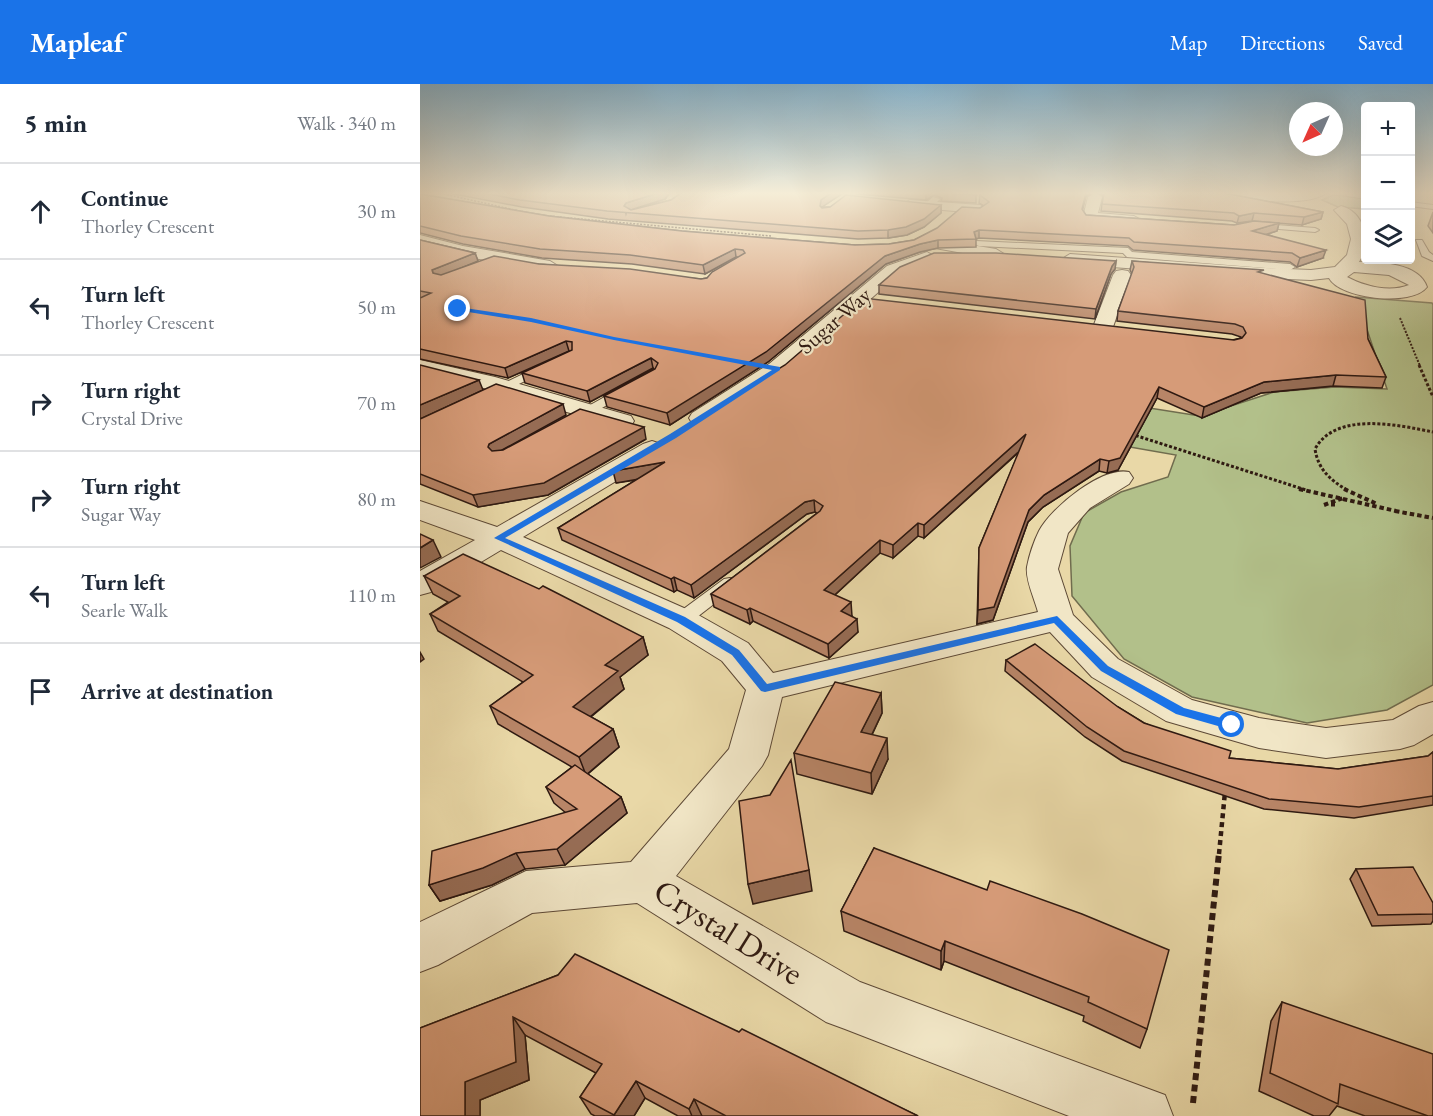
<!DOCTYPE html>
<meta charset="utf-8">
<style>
:root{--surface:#fff;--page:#f2f2f3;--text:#1f2937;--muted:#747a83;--line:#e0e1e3;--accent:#1a73e8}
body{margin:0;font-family:"EB Garamond",serif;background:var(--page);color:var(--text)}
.controls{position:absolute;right:18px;top:18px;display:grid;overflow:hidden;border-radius:6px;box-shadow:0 6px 24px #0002}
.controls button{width:54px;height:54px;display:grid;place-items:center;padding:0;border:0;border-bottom:2px solid var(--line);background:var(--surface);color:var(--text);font:30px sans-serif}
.compass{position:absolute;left:869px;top:18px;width:54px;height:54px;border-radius:50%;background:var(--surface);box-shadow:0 6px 24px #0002;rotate:225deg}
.stop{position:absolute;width:18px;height:18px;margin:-14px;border:4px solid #1a73e8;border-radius:50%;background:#fff}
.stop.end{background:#1a73e8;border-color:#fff;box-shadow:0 2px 6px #0008}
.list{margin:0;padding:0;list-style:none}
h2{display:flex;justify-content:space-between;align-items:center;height:78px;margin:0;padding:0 24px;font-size:26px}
h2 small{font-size:20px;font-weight:400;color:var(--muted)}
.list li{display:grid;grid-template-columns:39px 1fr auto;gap:18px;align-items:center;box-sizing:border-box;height:96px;padding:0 24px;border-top:2px solid var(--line)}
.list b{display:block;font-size:22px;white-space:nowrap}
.list p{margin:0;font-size:20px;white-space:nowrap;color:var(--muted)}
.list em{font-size:20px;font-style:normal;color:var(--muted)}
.icon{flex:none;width:33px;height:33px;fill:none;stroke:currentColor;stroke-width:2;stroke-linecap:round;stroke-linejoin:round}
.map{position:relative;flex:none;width:1013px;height:1032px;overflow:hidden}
header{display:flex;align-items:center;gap:36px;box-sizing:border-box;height:84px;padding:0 30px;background:var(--accent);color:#fff}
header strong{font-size:28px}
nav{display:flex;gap:33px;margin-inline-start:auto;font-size:21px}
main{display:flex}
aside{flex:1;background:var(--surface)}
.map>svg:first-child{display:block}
.green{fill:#b2c08a;stroke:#706c4e;stroke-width:1.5}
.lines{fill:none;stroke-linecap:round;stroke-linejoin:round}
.lane-casing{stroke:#5d4936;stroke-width:2}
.street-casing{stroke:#5d4936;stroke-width:2}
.path-far5{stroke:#2e1911;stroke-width:1.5;stroke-dasharray:2 1.5;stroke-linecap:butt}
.path-far4{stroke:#2e1911;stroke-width:2;stroke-dasharray:2 1.5;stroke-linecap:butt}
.path-far3{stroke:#2e1911;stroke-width:3;stroke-dasharray:3 2;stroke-linecap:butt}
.path-far2{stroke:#2e1911;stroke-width:4;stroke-dasharray:4.5 3;stroke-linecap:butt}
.path-far1{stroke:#2e1911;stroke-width:4.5;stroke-dasharray:5 4;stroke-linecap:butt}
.path{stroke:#2e1911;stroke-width:6;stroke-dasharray:7 4.5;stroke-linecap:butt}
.lane{fill:#f1e6c6;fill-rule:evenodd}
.street{fill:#f1e6c6;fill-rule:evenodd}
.wall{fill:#b88567;stroke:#2e1911;stroke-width:1.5}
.shaded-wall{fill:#966c54;stroke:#2e1911;stroke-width:1.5}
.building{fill:#d69b78;stroke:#2e1911;stroke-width:1.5}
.route{fill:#1a73e8}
.labels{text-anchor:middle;stroke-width:4.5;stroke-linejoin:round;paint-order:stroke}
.far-street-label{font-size:22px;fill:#2e1911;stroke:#f1e6c6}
.near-street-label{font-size:33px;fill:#2e1911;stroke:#f1e6c6}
</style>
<header>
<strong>Mapleaf</strong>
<nav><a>Map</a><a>Directions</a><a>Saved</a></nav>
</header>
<main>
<aside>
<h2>5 min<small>Walk · 340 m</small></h2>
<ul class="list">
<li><svg class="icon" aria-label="ahead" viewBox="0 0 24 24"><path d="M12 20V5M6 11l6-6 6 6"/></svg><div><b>Continue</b><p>Thorley Crescent</p></div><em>30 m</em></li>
<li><svg class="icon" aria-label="left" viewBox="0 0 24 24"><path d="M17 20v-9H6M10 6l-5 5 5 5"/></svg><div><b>Turn left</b><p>Thorley Crescent</p></div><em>50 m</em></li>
<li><svg class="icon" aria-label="right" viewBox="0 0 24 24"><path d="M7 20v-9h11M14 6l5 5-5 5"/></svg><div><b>Turn right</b><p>Crystal Drive</p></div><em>70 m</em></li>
<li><svg class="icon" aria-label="right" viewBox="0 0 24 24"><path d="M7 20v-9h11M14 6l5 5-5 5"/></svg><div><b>Turn right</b><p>Sugar Way</p></div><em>80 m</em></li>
<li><svg class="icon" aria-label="left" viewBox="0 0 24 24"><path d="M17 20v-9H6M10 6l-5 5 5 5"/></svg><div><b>Turn left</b><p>Searle Walk</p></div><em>110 m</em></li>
<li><svg class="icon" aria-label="arrive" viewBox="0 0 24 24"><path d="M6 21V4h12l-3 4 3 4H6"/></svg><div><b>Arrive at destination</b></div></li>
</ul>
</aside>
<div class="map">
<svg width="1013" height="1032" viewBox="0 0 1013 1032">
<rect width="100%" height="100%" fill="#e9d8a7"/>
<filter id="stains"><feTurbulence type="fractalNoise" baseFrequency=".00333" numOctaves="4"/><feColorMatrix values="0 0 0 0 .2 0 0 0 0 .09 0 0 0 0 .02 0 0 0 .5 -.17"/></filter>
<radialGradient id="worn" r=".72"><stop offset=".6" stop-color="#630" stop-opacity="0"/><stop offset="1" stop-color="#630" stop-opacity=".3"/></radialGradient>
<g class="green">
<polygon points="913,111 945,114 945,125 918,123 902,116"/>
<polygon points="936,213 1012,219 1013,221 1013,601 967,626 887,639 772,613 704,575 652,512 650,462 664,429 701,408 748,393 756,371 360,302 399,272 780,332 854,308 915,303 967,305"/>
</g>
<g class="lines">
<g class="lane-casing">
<g id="lane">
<polygon points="513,113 520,115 512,123 506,123 506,119"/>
<polygon points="990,118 1013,121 1013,125 990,122"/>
<polygon points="832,139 895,144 899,146 895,148 835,143 831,141"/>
<polygon points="996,156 1002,156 1009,168 1013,171 1013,177 1002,172"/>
<polygon points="556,157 708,164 712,168 870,180 875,183 870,186 707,173 703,169 559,162 556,161"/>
<polygon points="126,279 130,281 130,285 76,311 72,312 66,308"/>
<polygon points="206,301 212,305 210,308 159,337 154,338 147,334"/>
<polygon points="310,494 316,495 319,499 316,503 268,540 254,540 252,536 254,532 304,495"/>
</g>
</g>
<g class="street-casing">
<g id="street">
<polygon points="676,109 682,113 678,129 714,132 721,136 714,140 665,136 663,133 668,113"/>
<path d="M791,109h115c-18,15 -85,6 -109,4z"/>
<polygon points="926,109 946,109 946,115 927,112"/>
<polygon points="490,116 560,121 567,125 560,129 485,123 483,120"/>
<path d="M921,122c24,6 30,37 18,56 21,0 60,1 68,25 -15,20 -87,12 -98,-9l-18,2 -46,-2 -195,-14 -8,-5 8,-5 195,14 46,2 24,-3 12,-12 4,-16 -4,-15 -13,-14zM934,188l35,3 20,10c-20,8 -45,1 -62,-8z"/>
<polygon points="0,151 43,162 130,177 138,182 130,187 42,172 0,161"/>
<polygon points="521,156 576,165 584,170 576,175 515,164 513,161 515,158"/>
<polygon points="507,168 515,173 513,176 479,190 365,290 290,339 281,341 272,339 269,334 272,329 349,280 467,182"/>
<polygon points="702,186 708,187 711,191 693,243 690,247 676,247 673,243 693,191 696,187"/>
<polygon points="0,276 75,293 211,332 214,337 211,342 202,344 60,303 0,288"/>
<path d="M232,357l9,3 4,5 -4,5 -138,83 170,75 55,31 25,30 265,-61c-3,-12 -13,-33 -11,-45 2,-11 7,-26 12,-36 12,-23 63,-65 90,-59l4,6 -4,6 -39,24 -22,25 -10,36 15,46 45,44 74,41 67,18 67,10 67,-8 26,-14 14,-4v32l-19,11 -14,4 -74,9 -67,-10 -93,-27 -74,-44 -42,-45 -268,65 -14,58 -6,11 -86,110 184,106 305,113 8,21h-104l-224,-87 -19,-7 -189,-119 -105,10 -94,52 -18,7v-50l106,-51 105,-9 98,-113 17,-59 -24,-29 -53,-33 -168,-78 -70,42 -11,3v-24l55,-31 -55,-20v-19l77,26 146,-83z"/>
</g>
</g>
<polyline class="path-far5" points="20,109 117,131 351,152"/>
<polyline class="path-far4" points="980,234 1000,282"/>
<g class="path-far3">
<polyline points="999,281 1013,313"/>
<polyline points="711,350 886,406"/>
<path d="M927,406c-17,-10 -29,-21 -32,-41 21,-38 83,-24 118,-17"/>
</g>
<g class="path-far2">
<polyline points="879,405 976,427"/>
<polyline points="924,405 957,420"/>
<polyline points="913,418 913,425"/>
<polyline points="904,421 923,414"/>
<polyline points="975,427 1013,434"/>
</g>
<polyline class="path-far1" points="799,770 805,708"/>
<polyline class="path" points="773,1019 799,769"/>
<use href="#lane" class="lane"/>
<use href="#street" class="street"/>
</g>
<g class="wall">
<polygon points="29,109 250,109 245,115 212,125 251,116 261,109 423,109 402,123 521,121 521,129 504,143 487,151 468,154 438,155 188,135 102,123"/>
<polygon points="436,109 555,109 555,110 556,111 556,119 521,117 522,114 514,111 506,116 437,110"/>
<polygon points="561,109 671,109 666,112 662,126 666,131 814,141 859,139 857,147 847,150 903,174 877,183 870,178 713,166 708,162 559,154 556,155 556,163 518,164 500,168 466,180 348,278 250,341 187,323 184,312 234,285 233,284 170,318 105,299 102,289 150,267 88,294 0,275 0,156 55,169 58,177 44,183 119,180 281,195 287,194 318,173 316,173 285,190 212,180 122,174 43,160 0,149 0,110 129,132 262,147 435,161 469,160 494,156 564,122 559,119 560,111"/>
<polygon points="679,109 804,109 903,128 901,135 882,141 832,137 817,139 812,137 681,127 683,112"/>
<polygon points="1013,128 1013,149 1008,142"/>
<polygon points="696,177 695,185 691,190 675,235 459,210 459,201"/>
<polygon points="712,177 843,190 948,255 966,293 962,304 913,302 841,309 782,334 737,314 698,386 687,389 679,387 623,423 608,438 573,536 557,540 559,464 599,368 504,454 498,452 473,474 460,469 415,511 432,532 431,532 438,548 409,574 333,537 330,540 294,523 291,510 397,429 395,428 387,430 274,514 257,506 254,508 142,456 138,444 216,396 196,399 821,254 821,253 812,250 697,237 698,227 712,190 710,186"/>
<polygon points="146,331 81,366 226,355 128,411 58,423 0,400 0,335"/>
<polygon points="4,492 223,553 228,571 200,593 204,605 171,633 193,645 199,663 168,690 201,713 207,729 145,781 105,785 72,801 20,817 9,801 146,729 134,719 126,703 152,683 78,640 70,622 103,598 18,547 10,530 28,518 13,510"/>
<polygon points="586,576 698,623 724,639 809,674 918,685 1008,672 1013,668 1013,721 934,734 844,725 702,677 665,653 585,587"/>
<polygon points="461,609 462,629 452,651 468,675 452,710 377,690 374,669"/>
<polygon points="454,764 727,945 720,964 663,937 664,932 524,877 521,886 424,847 421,827"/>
<polygon points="936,785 1013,819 1013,837 1011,840 952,842 930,795"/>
<polygon points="138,891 319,948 498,1032 258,1032 225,1014 214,1032 175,1032 171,1030 160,1013 176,989 105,951 109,996 60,1016 60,1032 0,1032 0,944"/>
<polygon points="862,918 1013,1032 945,1032 917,1022 909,1032 894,1032 839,1007 851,937"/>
</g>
<g class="shaded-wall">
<polygon points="238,109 250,109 245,115 207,127 206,130 204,122 206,119"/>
<polygon points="411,109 423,109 402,123 400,122 401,116"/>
<polygon points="506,109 514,109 514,111 506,116"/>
<polygon points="666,109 671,109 666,112 661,132"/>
<polygon points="521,121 521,129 504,143 487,151 468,154 468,146"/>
<polygon points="903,128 901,135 882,141 884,133"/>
<polygon points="834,129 832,137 817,139 819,132"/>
<polygon points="859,139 857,147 831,155 832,147"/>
<polygon points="559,146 559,154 556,155 554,148"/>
<polygon points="518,156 518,164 500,168 466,180 348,278 250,341 247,329 465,172 500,160"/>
<polygon points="315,165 316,173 285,190 283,181"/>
<polygon points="906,166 903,174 877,183 880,174"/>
<polygon points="55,169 58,177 15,195 12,186"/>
<polygon points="696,177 695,185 691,190 675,235 676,225 692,182"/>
<polygon points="146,257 149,267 88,294 85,284"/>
<polygon points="231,274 233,284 170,318 167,307"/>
<polygon points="916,291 913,302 841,309 782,334 784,323 844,298"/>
<polygon points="59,296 63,306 0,335 0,321"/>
<polygon points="739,303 737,314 698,386 687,389 689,377"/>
<polygon points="143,320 146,331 73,371 68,363 69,360"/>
<polygon points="224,343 226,355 128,411 58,423 53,411"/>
<polygon points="606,350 605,362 504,454 504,441"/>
<polygon points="680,375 679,387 623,423 608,438 573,536 557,540 558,526 609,426 624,411"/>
<polygon points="245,378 248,390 196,399 193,387"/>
<polygon points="394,416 395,428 387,430 274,514 271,501 385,418"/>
<polygon points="498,439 498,452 473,474 473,461"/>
<polygon points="13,456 21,473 0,484 0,464"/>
<polygon points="460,456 460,469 406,519 404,506"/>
<polygon points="254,493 257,506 254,508 251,495"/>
<polygon points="431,518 432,532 422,541 421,527"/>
<polygon points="330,524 333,537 330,540 327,526"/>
<polygon points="437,535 438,548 409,574 408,560"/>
<polygon points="223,553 228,571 200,593 204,605 160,641 153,623 185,581"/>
<polygon points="0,568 4,575 0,578"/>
<polygon points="461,609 462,629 443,669 441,648"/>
<polygon points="193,645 199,663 166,691 159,673"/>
<polygon points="467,654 468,675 452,710 451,689"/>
<polygon points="201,713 207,729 145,781 137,765"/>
<polygon points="96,769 105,785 72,801 20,817 9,801"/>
<polygon points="389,786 392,807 333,820 328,800"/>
<polygon points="525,857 524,877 521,886 521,867"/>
<polygon points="93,933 105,951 109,996 60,1016 60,1032 45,1032 45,998"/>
<polygon points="216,997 225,1014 214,1032 195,1032 194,1031"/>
<polygon points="274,1015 282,1032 272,1032 269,1025"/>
</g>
<g class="building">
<polygon points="64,109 238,109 206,119 204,122 211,126 251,116 261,109 411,109 401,116 400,122 402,124 410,123 426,111 521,121 504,135 486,143 468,146 438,147 187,127 100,116"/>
<polygon points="522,109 554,109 556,111"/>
<polygon points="561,109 666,109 662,125 666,131 814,141 834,137 859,139 832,147 906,166 880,174 872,169 714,158 709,154 559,146 554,148 556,155 518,156 500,160 465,172 346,268 247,329 184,312 235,285 238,279 231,274 167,307 102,289 152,266 152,258 146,257 85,284 0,265 0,214 11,209 0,207 0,156 55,169 12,186 13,189 21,191 74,172 119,180 210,185 281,195 287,194 292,188 325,169 323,166 315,165 283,181 210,171 120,165 41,152 0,142 0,110 129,132 262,147 435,161 469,160 494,156 517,144 542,123 560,124 569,118 560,111"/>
<polygon points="684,109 804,109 903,128 884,133 834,129 819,132 814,129 682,120"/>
<polygon points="514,169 576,169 696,177 692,182 676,225 459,201 480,183"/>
<polygon points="712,177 844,186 838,188 945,216 948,255 966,293 916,291 844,298 784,323 739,303 700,374 689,377 680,375 624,411 609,426 574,523 558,526 559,464 606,350 504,441 498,439 473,461 460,456 404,506 431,518 421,527 437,535 408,560 330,524 327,526 291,510 400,427 403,422 394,416 385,418 271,501 254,493 251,495 138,444 245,378 193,387 365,281 443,214 814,256 822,254 826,249 823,243 815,240 698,227 714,183"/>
<polygon points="0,281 59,296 0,321"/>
<polygon points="76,300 143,320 69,360 68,363 72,367 83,366 160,325 224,343 124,399 53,411 0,390 0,335"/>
<polygon points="0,450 13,456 0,464"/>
<polygon points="43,470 119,505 123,502 223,553 185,581 198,587 153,623 193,645 159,673 70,622 113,591 10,530 40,512 4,492"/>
<polygon points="615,560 698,623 724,639 811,667 809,674 918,685 1008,672 1013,668 1013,712 939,723 849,715 704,667 667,643 586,576"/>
<polygon points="415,598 461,609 441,648 467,654 451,689 374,669"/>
<polygon points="371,676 389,786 328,800 319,717 350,711"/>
<polygon points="155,681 201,713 137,765 96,769 63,784 9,801 12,767 157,725 126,703"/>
<polygon points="454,764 567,806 570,797 662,830 749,866 727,945 668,918 669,913 525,857 521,867 421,827"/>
<polygon points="993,783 1013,819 1013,830 958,831 936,785"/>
<polygon points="155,870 319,948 322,945 498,1032 306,1032 274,1015 269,1025 216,997 194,1031 160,1013 182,980 93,933 96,978 45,998 45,1032 0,1032 0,944 138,891"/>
<polygon points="862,918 1013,970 1013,1032 1008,1032 920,1000 918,1020 850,989"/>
</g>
<linearGradient id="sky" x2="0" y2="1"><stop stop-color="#88b6d1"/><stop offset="0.43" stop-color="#f5edd7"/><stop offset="1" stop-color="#f5edd7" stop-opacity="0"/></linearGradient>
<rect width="1013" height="254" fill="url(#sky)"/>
<polygon class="route" points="38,223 111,234 194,253 360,283 360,286 256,354 85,454 265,533 319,566 347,600 637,532 688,582 764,624 816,638 818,641 812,646 756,630 681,587 634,539 345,608 341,607 312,571 257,538 74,454 250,350 352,286 194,256 111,238 36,226"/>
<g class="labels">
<g class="far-street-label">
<text transform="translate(414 236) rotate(-41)" y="8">Sugar Way</text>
</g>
<g class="near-street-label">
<text transform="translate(309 847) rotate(32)" y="12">Crystal Drive</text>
</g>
</g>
<rect width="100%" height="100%" filter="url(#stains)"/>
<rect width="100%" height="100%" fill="url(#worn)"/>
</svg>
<div class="controls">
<button>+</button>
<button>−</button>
<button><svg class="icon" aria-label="layers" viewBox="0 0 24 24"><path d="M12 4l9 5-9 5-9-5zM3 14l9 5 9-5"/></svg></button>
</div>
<svg class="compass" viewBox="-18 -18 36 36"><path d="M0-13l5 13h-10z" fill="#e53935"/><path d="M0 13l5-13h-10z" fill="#747a83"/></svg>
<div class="stop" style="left:812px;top:641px"></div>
<div class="stop end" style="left:38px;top:225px"></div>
</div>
</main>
